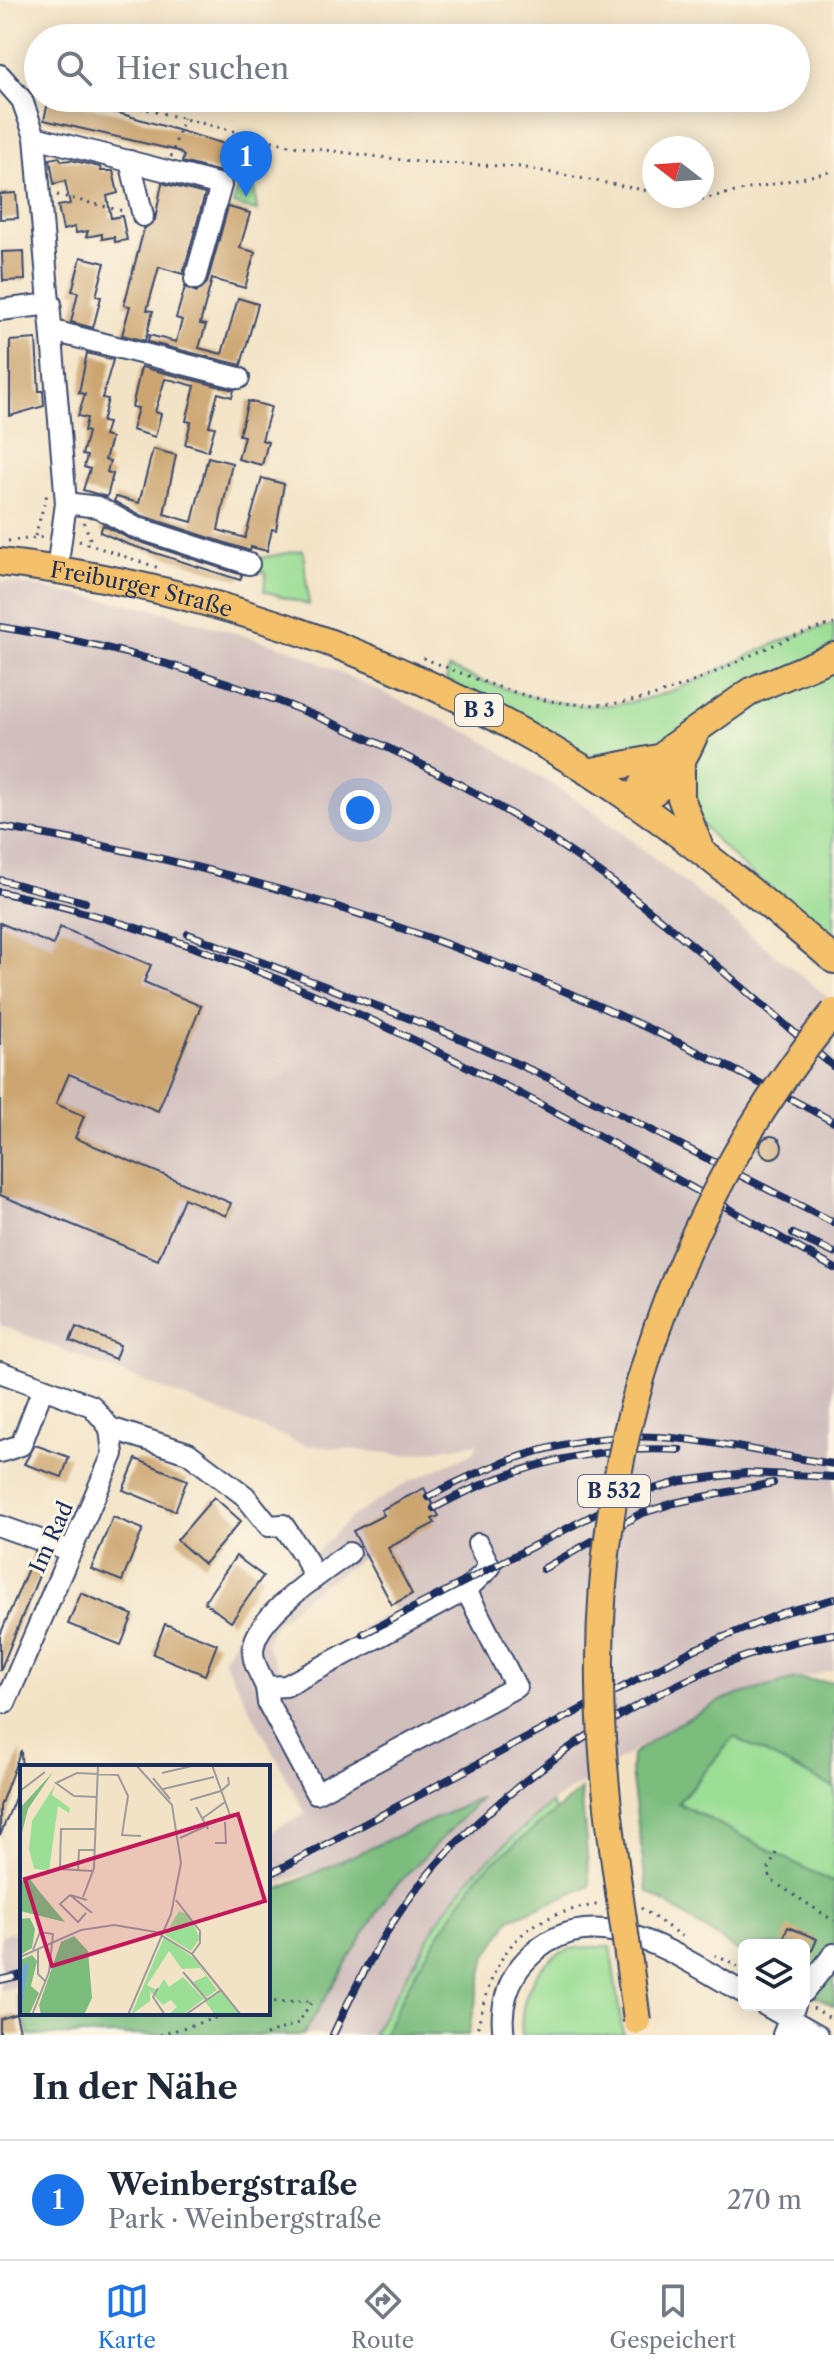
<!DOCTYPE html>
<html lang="de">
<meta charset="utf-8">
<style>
:root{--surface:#fff;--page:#f6f6f7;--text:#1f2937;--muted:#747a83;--line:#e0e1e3;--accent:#1a73e8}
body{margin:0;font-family:"Libre Caslon Text",serif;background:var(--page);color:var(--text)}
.controls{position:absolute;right:24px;bottom:24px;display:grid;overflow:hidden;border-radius:12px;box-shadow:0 4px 20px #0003}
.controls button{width:72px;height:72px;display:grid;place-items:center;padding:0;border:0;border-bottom:2px solid var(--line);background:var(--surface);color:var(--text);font:40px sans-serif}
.compass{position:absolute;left:642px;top:136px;width:72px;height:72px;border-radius:50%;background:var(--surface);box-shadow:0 4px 20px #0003;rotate:287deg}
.you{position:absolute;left:360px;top:810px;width:28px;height:28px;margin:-20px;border:6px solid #fff;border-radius:50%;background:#1a73e8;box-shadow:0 0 0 12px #1a73e833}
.badge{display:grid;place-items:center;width:52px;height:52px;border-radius:50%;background:var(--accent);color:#fff;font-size:26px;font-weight:700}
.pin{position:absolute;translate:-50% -66px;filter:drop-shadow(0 2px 4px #0008)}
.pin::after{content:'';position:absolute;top:42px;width:28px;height:24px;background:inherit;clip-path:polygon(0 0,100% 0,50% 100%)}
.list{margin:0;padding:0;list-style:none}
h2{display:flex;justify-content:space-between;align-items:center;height:104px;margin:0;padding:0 32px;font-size:34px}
h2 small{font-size:26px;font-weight:400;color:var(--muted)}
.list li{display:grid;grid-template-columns:52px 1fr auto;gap:24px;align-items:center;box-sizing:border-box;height:120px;padding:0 32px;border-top:2px solid var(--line)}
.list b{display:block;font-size:30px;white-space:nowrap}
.list p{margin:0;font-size:26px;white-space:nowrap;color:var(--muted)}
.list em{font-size:26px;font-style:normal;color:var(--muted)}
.icon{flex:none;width:44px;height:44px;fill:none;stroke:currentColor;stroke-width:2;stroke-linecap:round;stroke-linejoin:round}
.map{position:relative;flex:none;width:834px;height:2035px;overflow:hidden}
.search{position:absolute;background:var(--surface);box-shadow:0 4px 20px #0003;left:24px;right:24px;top:24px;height:88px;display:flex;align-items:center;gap:20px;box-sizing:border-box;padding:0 28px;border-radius:44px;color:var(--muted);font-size:30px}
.sheet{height:224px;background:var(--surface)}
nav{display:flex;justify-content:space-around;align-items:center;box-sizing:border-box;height:112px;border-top:2px solid var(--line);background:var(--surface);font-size:22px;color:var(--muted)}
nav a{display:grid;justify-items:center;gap:4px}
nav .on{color:var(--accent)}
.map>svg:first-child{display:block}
.industrial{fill:#d1bfbe;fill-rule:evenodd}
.green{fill:#9bde95;stroke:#5b867a;stroke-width:2}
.forest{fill:#7cbd7e;stroke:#4c766e;stroke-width:2}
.building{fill:#cca571}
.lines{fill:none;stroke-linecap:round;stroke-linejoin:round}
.minor-casing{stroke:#3b4a6e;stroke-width:24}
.major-casing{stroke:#3b4a6e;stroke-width:30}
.path{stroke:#3b4a6e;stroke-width:3;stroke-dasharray:2 6;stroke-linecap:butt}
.minor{stroke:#fff;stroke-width:20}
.major{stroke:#f4c16a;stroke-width:26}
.rail-casing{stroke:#1b2f5e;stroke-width:8}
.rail{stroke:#fcf5e5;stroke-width:5;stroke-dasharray:15;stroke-linecap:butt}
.major-bridge-casing{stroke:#3b4a6e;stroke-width:30;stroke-linecap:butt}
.major-bridge{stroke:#f4c16a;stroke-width:26}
.labels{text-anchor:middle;stroke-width:6;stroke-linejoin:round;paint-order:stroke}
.shield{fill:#fcf5e5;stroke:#5e6a86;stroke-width:2}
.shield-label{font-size:20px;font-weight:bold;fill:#1b2f5e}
.street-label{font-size:22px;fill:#1b2f5e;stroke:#fcf5e5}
.inset-river{fill:none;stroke:#6fa7de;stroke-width:4}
.inset-road{fill:none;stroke:#9d9b9c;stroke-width:2}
.view{fill:#c2185b;fill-opacity:0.15;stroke:#c2185b;stroke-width:4}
.inset-edge{fill:none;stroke:#1b2f5e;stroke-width:4}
</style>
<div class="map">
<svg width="834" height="2035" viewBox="0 0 834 2035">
<rect width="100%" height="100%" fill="#fcf5e5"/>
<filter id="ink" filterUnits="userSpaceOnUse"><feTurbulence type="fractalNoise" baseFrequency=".0125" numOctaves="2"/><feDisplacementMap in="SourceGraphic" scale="16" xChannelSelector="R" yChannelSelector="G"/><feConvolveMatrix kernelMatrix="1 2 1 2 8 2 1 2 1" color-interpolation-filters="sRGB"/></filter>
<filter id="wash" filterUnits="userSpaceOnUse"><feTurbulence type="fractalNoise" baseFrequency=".006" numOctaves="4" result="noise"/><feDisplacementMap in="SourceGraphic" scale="32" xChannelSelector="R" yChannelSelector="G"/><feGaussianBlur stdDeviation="1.8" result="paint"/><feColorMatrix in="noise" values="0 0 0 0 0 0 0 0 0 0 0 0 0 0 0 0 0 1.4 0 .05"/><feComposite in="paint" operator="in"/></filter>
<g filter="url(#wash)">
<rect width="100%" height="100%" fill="#f3e3c6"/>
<g class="industrial">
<path d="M0,580l153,29 137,40 186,87 122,78 236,188v668l-107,28 -59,31 -117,74 -37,33 -71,77 -72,122h-83l117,-186 -102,25 -35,14v-55l38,-19 -83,-155 15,-25 57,-70 18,-8 38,-39 59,-36 64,-29 4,-9 -72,12 -101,-10 -305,-120zM366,1556l28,55 -35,18 5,10 -79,42 -20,-38 11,-20 31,-28z"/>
<polygon points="22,1930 22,1986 0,1990 0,1936"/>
</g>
<g class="green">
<polygon points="243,173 253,175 257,211 233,204"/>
<polygon points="303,550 309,605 264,591 266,573 248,568 250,560"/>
<path d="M834,624v22l-191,107 -42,8 -155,-81 3,-12c100,40 159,56 260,7 42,-20 80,-41 125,-51z"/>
<path d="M834,665v276c-35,-29 -119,-91 -139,-128 -23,-44 23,-87 56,-109 24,-17 56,-27 83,-39z"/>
<polygon points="734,1737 834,1788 834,1883 678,1803"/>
<polygon points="551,1803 557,1813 480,1873 418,1967 383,2035 372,2035 443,1913 476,1871"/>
<path d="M610,1947l13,88h-101c-3,-34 12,-76 49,-86 12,-3 27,-2 39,-2z"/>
</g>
<g class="forest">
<polygon points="795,1679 834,1682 834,1788 734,1737 678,1803 834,1883 834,2006 804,1989 804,1945 744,1945 744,1955 647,1891 631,1773 632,1755 668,1729 727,1698"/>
<polygon points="581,1790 590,1886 510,1919 486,1957 468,2035 383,2035 418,1967 480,1873"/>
<polygon points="481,1798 388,1894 303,2035 29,2035 16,1995 22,1993 22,2013 268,2013 268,1894"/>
</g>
<g id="blocks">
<g class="building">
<polygon points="49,98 122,114 242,149 238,163 244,165 239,183 225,173 182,162 184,156 178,151 44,120"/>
<polygon points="59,157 62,161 71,160 100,167 101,171 113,171 118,193 107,196 111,218 122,216 127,240 115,242 114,237 102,239 102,234 86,237 88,231 76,233 75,227 63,230 58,206 70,204 65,181 54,184 50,159"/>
<polygon points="162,183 205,194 183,274 159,267 147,310 153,311 145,341 122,335 130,306 124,305 144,229 155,220"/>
<polygon points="16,193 18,218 0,219 0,194"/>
<polygon points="228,207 250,213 240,248 255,252 245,288 212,279 200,324 206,325 199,348 222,354 238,298 258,304 241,365 148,342 149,335 176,342 182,320 176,318 185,287 197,292 207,283"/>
<polygon points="24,251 25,280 3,281 2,252"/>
<polygon points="81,257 105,263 96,296 101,297 93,328 71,322 78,292 72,291"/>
<polygon points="36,339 39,391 43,391 44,406 10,416 10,341"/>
<polygon points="87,353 113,360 102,398 108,399 102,422 108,423 104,436 111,438 105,460 110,461 107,472 113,474 107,497 83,490 90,469 84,467 87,456 82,455 88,432 84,431 87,418 78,416 85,394 79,393"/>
<polygon points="141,367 234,390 232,397 218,393 209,426 215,427 208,451 185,444 191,422 186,421 195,386 172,380 165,379 155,412 161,414 155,437 132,430 138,408 132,407"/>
<polygon points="248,401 271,407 262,440 268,442 262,465 238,459 244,436 239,435"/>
<polygon points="153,449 176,455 164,514 192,522 208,457 232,463 218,530 245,538 262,478 284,484 276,530 272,529 267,551 251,547 250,551 137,514 114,501 116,497 139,503"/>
<polygon points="103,525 128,538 242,575 240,580 127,544 100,532"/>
<polygon points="0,923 53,945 60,927 151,965 144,982 201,1006 158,1111 69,1074 56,1104 84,1116 75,1138 231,1203 226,1216 184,1198 158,1260 0,1195"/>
<circle cx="771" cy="1147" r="11"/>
<polygon points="76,1327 120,1345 115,1359 70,1341"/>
<polygon points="35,1445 69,1457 62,1477 24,1464"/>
<polygon points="136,1459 187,1480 175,1511 123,1490"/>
<polygon points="424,1488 439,1516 432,1519 435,1523 388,1548 412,1594 392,1605 353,1531 384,1515 381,1510"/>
<polygon points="214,1497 241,1521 204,1564 177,1540"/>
<polygon points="113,1517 143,1529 122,1581 91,1569"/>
<polygon points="35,1552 47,1556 0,1671 0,1635"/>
<polygon points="236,1556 263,1576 231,1622 204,1602"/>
<polygon points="81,1593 133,1615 121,1645 68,1624"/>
<polygon points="165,1624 217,1644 205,1675 153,1654"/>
<polygon points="21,1750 22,1780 0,1836 0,1806"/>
<polygon points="788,1927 817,1939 812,1951 804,1945 782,1942"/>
<polygon points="16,2014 21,2035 0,2035 0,2019"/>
</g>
</g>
</g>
<g filter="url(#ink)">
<use href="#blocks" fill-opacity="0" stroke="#3b4a6e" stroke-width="2"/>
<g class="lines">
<g class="minor-casing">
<g id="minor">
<polyline points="0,75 22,100 35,137 66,503 57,570"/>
<polyline points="35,137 221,185 195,279"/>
<polyline points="130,161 143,216"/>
<polyline points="0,310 51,304"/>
<polyline points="53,331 239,378"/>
<polyline points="66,503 98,507 132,526 249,564"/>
<polyline points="0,1372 92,1406 110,1428 188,1453 245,1496 269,1526 283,1525 306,1559 314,1578"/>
<polyline points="0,1452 21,1445 43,1388"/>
<polyline points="0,1526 71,1551"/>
<path d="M349,1553c-25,18 -89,60 -95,92 -4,15 6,28 12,42l20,-1 180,-96 24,-23 -12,-23"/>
<polyline points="266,1687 268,1703 316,1793 516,1687 466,1590"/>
<polyline points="0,1702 5,1703 113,1454 110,1428"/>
<polyline points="804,1992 834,1954"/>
<polyline points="765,2005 818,2035"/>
<path d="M504,2035c-5,-26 4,-56 22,-75 66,-70 152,-3 218,33"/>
<polyline points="783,2035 795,2005"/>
</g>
</g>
<g class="major-casing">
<g id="major">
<path id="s1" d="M0,562c225,26 448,111 634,240 70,49 135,103 200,158"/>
<polyline points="681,764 681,798 700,848"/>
<polyline points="588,772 658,758"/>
<polyline points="634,802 649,770 673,746 753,690 834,656"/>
<path d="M634,802c34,-12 47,-37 61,-68"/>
</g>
</g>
<g class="path">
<polyline points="101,98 293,146 419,162 521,167 654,192"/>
<polyline points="171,157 183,118"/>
<polyline points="57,195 123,211"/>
<polyline points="678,196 697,200 834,171"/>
<polyline points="84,522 92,544"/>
<polyline points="35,536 47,494"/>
<polyline points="8,541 44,537"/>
<polyline points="79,541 159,568"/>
<path d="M423,658c108,43 168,70 281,19 44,-19 83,-42 130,-53"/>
<polyline points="776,1853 768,1871 771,1880 834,1921"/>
<polyline points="641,1908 684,1938"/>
<polyline points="715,1955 744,1970"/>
<polyline points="813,2008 834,2020"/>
<polyline points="160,2035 231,2013"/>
<polyline points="266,2035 298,2023 312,2001 268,2002"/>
<path d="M476,2035c17,-81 39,-119 126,-131"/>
</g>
<use href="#minor" class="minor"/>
<use href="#major" class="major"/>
<g class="rail-casing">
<g id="rail">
<path d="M0,627c210,33 423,119 596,243 83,60 160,130 238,197"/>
<path d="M0,827c303,49 565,149 834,295"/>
<polyline points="0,880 85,902"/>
<path d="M0,892c300,63 570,228 834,376"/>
<polyline points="188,934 450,1034 551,1079 834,1223"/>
<polyline points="793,1234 834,1253"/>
<path d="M428,1497c73,-39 147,-64 230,-60 58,3 118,19 176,27"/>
<path d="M434,1508c75,-41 159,-63 246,-58"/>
<polyline points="543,1569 640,1514 674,1503 773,1483"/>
<polyline points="363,1634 632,1495 682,1481 746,1473 834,1477"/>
<polyline points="268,1875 693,1650 782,1613 834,1599"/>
<polyline points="0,1980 22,1975"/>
<path d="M333,2035c23,-51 50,-103 84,-147 95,-119 265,-231 417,-254"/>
</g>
</g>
<use href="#rail" class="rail"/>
<g class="major-bridge-casing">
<path id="major-bridge" d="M637,2021c-14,-112 -36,-224 -37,-337 -4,-244 79,-483 234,-672"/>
</g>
<use href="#major-bridge" class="major-bridge"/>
</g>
</g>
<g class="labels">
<g class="shield">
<rect x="455" y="694" width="48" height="32" rx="6"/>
<rect x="578" y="1475" width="72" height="32" rx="6"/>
</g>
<g class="shield-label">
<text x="479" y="717">B 3</text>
<text x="614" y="1498">B 532</text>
</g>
<g class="street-label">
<text dy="8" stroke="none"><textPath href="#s1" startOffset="144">Freiburger Straße</textPath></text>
<text transform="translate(51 1537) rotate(-66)" y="8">Im Rad</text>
</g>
</g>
<g transform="translate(20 1765)">
<rect width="250" height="250" fill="#f3e3c6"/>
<path d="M35,20l-3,10 18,13 -1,5 -11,-7 -9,64 -15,-1 -5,-20 3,-28zM159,146l10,4 11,23 -9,13 -26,-16zM144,172l30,21 23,32 -10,7 -16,-14 15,-7 -6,-8 -18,1 -13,-18 -22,34 10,5 7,-11 5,8 14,-10 21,22 -22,16h-14l9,-8 -6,-7 -8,5 -13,-14v10l-19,14zM201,225l20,25h-26l-10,-14z" fill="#9bde95"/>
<path d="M33,7l-25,37 -8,32v-33zM10,114l9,12 26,31 -45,-11v-30zM10,153l5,11 -3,19 -12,7v-36zM54,171l14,15 4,47 -8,17h-43l-2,-10 22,-63zM12,190l5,6 -6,25 8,7 -10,22h-9v-55z" fill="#7cbd7e"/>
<path class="inset-river" d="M0,240l6,-41"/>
<path class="inset-road" d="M142,8l34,-8M133,13l17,21M143,24l51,-12M0,26l25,-19M77,32l-23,-1 -18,-13 21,-10 41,2 10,21 -6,39 19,1M170,35l31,-9 8,-7 -1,-7M176,42l12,22M183,53l22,-16M160,73l50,-23 -18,-50M195,78h11l-1,-21M58,106l1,-21h16M72,106l-32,-2 1,-40h35M50,130l-10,9 18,18 8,-9M63,132l11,-29 4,-103M67,135l-17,-5 22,18M18,185v24l8,8M172,189l49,61M0,192l61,-27 33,-5 42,7 36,22 8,-11v-12l-24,-31M163,207l24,28M138,223l-5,9 12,18M12,250l17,-43 4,-38 -13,-2 -7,18M108,250l43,-101 10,-51 -9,-58 -36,-40M165,250l36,-25"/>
<path class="view" d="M218,49l27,87 -213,65 -27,-87z"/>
<rect width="250" height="250" class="inset-edge"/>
</g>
</svg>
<div class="controls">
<button><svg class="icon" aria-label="layers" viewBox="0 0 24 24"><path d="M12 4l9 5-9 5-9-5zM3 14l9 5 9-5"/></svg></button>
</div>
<svg class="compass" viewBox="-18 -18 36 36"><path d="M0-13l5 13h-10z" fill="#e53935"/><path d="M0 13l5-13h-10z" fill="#747a83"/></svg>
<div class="you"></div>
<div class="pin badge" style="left:246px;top:197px">1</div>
<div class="search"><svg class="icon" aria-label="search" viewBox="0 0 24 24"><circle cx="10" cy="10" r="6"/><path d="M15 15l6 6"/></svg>Hier suchen</div>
</div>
<section class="sheet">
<h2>In der Nähe<small></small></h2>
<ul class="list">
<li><span class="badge">1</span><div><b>Weinbergstraße</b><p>Park · Weinbergstraße</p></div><em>270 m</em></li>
</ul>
</section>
<nav>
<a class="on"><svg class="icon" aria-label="map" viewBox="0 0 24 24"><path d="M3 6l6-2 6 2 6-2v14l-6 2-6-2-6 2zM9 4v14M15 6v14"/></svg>Karte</a>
<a><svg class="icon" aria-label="directions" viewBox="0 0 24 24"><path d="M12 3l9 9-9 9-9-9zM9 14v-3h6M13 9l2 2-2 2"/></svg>Route</a>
<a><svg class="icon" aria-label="saved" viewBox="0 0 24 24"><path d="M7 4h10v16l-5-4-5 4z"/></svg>Gespeichert</a>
</nav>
